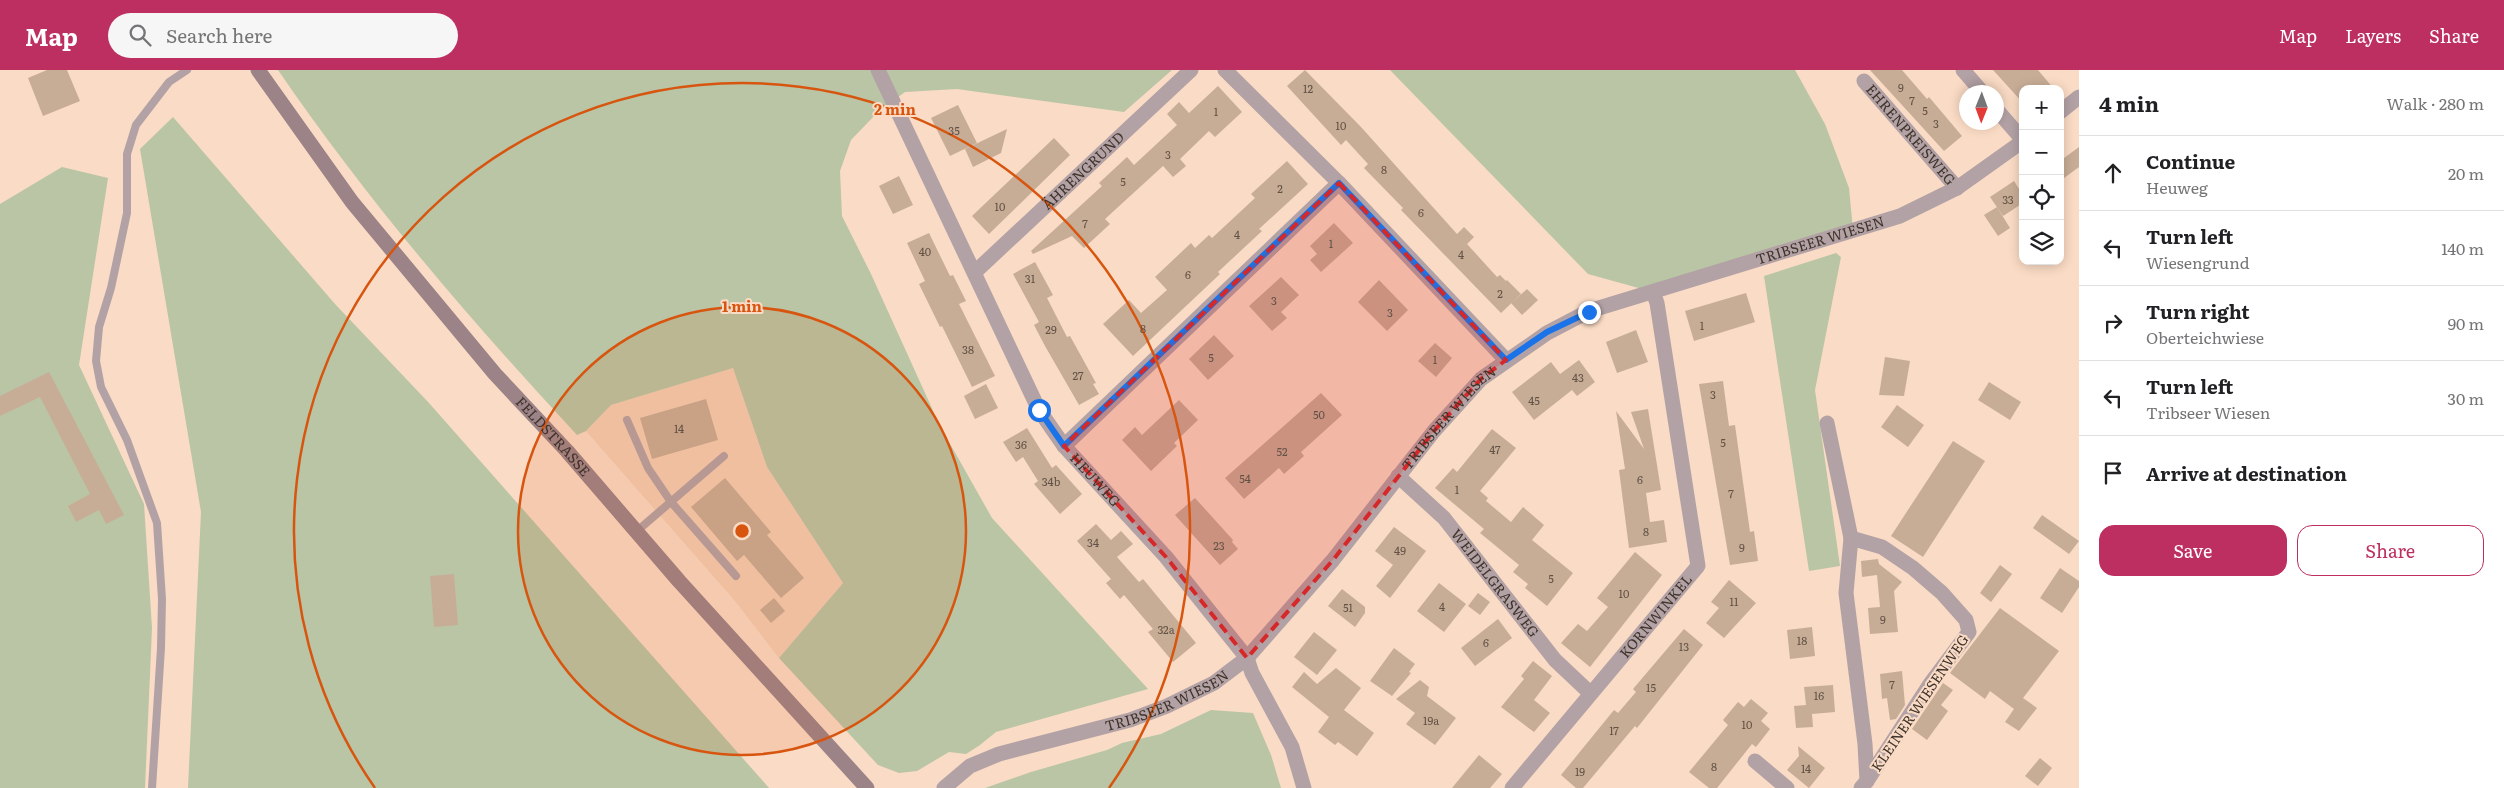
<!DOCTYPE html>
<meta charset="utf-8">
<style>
:root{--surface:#fff;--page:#f6f6f6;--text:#202124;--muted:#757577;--line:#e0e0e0;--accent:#bd2f60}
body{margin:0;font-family:Literata,serif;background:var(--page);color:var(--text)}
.controls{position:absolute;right:15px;top:15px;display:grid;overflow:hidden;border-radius:10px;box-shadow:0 2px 12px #0003}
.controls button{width:45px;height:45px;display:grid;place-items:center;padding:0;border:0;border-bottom:1px solid var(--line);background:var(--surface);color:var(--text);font:25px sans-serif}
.compass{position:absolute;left:1959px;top:15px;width:45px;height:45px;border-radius:50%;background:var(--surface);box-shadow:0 2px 12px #0003;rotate:181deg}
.stop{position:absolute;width:15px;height:15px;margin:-11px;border:4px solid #1a73e8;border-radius:50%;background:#fff}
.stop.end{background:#1a73e8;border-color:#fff;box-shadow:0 1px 5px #0008}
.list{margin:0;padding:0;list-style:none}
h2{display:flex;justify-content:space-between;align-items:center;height:65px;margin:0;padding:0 20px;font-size:21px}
h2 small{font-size:16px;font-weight:400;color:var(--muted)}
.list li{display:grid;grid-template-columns:32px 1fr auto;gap:15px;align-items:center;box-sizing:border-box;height:75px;padding:0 20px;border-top:1px solid var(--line)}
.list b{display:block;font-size:19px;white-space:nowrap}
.list p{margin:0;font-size:16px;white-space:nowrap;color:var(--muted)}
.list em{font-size:16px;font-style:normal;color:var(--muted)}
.actions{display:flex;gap:10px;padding:15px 20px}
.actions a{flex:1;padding:11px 0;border:1px solid var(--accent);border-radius:15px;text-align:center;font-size:18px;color:var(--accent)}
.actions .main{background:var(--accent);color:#fff}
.icon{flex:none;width:28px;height:28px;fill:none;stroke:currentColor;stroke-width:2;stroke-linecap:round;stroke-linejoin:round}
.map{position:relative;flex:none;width:2079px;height:718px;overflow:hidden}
header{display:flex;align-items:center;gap:30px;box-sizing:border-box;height:70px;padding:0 25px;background:var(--accent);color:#fff}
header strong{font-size:24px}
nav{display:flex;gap:28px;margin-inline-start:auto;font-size:18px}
.search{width:350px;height:45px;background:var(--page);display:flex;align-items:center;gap:12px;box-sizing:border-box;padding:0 18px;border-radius:28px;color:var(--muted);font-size:19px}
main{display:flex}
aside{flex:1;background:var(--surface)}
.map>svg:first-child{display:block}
.built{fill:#f4ceb4}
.green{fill:#b9c5a5}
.building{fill:#c8ad96}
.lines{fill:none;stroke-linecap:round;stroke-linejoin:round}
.lane{stroke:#b3a2a5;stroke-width:8}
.street{stroke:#b3a2a5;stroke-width:15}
.secondary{stroke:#9b8388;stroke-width:15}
.route{stroke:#1a73e8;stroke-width:6}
.marked{fill:#d62828;fill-opacity:0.2;stroke:#d62828;stroke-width:4;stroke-dasharray:10 6;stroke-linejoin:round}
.ring{fill:none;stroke:#d7550f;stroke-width:2.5}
.labels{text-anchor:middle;stroke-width:4;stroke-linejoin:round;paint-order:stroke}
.number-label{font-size:11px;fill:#625246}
.street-label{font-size:14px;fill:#40342b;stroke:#fadbc5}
.centre{fill:#d7550f;stroke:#fadbc5;stroke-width:2.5}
.ring-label{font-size:15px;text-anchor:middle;font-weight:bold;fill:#d7550f;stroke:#fadbc5;stroke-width:4;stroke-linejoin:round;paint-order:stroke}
</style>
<header>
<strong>Map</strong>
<div class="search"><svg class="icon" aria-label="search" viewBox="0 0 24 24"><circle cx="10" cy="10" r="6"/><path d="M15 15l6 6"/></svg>Search here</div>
<nav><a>Map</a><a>Layers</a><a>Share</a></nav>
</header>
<main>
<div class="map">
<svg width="2079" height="718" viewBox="0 0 2079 718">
<rect width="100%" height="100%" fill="#fadbc5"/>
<polygon class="built" points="733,298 767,397 843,513 779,588 735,531 586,361 611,335"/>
<g class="green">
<path d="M278,0h894l-48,42 -167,-23 -52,3 -27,20 -27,28 -11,31 2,45 29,58 69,152 52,92 156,171 -152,43 -16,13 -14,9 -17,-2 -32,19 -18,2 -21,-8 -99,-107 64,-75 -76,-116 -34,-99 -122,37 -25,26 -9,4c-107,-115 -210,-235 -299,-365z"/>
<polygon points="1390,0 1795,0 1825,54 1849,118 1853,160 1653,222 1588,204"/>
<polygon points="173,47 335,234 429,333 769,718 188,718 201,442 140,79"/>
<polygon points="62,97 108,108 79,295 144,434 152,558 145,718 0,718 0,134"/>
<polygon points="1836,183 1841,187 1815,320 1840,496 1809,501 1764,206"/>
<polygon points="1211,640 1253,643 1271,685 1281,718 985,718 1031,702 1107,680 1122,673 1161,664"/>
</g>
<g class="building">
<polygon points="47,0 67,0 80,31 43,46 28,8"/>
<polygon points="1305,0 1361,57 1457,164 1464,157 1474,167 1467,174 1497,207 1500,205 1506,211 1507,210 1521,224 1501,243 1401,140 1403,138 1364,98 1368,94 1346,70 1341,75 1287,16"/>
<polygon points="1870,0 1902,0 1927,29 1929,27 1962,66 1944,81"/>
<polygon points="1993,0 2038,0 2054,19 2023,19 2023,33"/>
<polygon points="1218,16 1242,42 1215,67 1209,61 1180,89 1186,96 1173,107 1163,96 1105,149 1110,154 1084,178 1072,166 1033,184 1031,181 1102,116 1099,113 1127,87 1134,95 1177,55 1167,44 1179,32 1189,43"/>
<polygon points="958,35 977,73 950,86 931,48"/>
<polygon points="1007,59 1001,83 973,97 965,79"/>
<polygon points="1054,68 1070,85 989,164 972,146"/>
<polygon points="2079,77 2079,97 2060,111 2060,91"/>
<polygon points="1287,91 1308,114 1259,159 1262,161 1218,202 1220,204 1133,286 1103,254 1129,230 1141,243 1167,220 1155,207 1191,173 1195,178 1209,165 1212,168 1255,128 1251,124"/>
<polygon points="899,106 913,135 893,144 879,116"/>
<polygon points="2014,111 2023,125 2023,133 2003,146 1990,127"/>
<polygon points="1997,137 2010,158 1998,166 1984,145"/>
<polygon points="1334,153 1353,173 1321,202 1310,190 1317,184 1310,176"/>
<polygon points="929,163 950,206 953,205 966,231 959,234 995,306 972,317 942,256 940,257 919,214 925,211 907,173"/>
<polygon points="1035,192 1053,225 1047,228 1067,267 1070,266 1096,313 1093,314 1099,324 1079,335 1045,276 1034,255 1039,252 1013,204"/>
<polygon points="1281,207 1299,225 1281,242 1287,248 1272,261 1249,236"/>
<polygon points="1379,210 1408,240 1387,261 1358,232"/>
<polygon points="1527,219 1538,230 1522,245 1511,233"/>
<polygon points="1746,223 1755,252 1694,271 1685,241"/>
<polygon points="1636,260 1648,292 1617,303 1606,272"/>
<polygon points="1214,265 1234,286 1208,310 1189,289"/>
<polygon points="1435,273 1452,288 1436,307 1418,291"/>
<polygon points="1885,287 1910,291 1904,326 1879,325"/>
<polygon points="1579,290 1595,312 1577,326 1572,320 1534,350 1512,322 1551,292 1560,304"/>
<polygon points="49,302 124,445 106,454 99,440 76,452 68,436 90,424 40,327 0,346 0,326"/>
<polygon points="1723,311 1729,356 1735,355 1750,462 1754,461 1758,491 1730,495 1699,314"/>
<polygon points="1989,312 2021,332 2010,350 1978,330"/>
<polygon points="986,314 998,338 975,349 964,326"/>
<polygon points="1321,323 1342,345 1301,382 1304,386 1284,404 1279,398 1244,429 1225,408"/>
<polygon points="706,329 718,370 652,389 640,348"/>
<polygon points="1179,330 1198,350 1174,373 1177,376 1151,401 1122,370 1135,357 1142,365"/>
<polygon points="1897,335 1924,355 1908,377 1881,357"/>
<polygon points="1648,339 1661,420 1646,423 1650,452 1664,450 1667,472 1629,478 1619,400 1625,399 1616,341 1644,379 1631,342"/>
<polygon points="1027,358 1052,398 1056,395 1082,424 1060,444 1034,414 1038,411 1023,387 1016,392 1003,372"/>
<polygon points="1492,359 1516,378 1480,421 1488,428 1486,431 1511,452 1523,437 1544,455 1532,470 1573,503 1547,536 1525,518 1528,514 1513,502 1519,495 1480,463 1484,459 1435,418 1453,398 1457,402"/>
<polygon points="1953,371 1985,391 1923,487 1891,466"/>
<polygon points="725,408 771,462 767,465 804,508 781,528 744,485 737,491 691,437"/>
<polygon points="1195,428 1233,470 1232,472 1238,479 1220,495 1175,445"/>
<polygon points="2042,445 2079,471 2069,484 2033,458"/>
<polygon points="1096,454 1111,470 1121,461 1133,474 1117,487 1139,512 1143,509 1196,573 1173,592 1148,562 1153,559 1124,525 1120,529 1106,513 1111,509 1077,471"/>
<polygon points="1394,457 1426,481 1390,528 1376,516 1393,495 1375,481"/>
<polygon points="1635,482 1662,505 1590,597 1561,573 1578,554 1587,561 1608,537 1597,528"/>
<polygon points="1878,489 1879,494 1902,512 1894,521 1898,562 1870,564 1868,538 1880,537 1877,505 1862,507 1861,491"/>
<polygon points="2000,495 2012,504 1991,532 1980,523"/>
<polygon points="2060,498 2079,511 2079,517 2062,543 2040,528"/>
<polygon points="454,504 458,555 434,557 430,506"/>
<polygon points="1729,510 1756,533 1724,568 1706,553 1719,538 1711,532"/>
<polygon points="1439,513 1466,534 1444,562 1417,541"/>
<polygon points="1342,519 1365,537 1365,543 1355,557 1328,536"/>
<polygon points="1478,523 1490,532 1480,545 1468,536"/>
<polygon points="774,528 785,541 771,553 760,540"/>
<polygon points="2000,538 2059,581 2023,628 2037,638 2019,661 2005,652 2014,639 1990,621 1985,629 1950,603"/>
<polygon points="1498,549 1512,568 1475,596 1461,578"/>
<polygon points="1812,557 1815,586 1790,589 1787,560"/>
<polygon points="1684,559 1703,575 1637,658 1635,656 1583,718 1576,718 1561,705 1614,640 1618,643 1636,622 1633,619"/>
<polygon points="1314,562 1337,580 1317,605 1294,587"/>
<polygon points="1394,578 1415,594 1409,602 1411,603 1392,626 1370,611"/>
<polygon points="1533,591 1552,606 1534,630 1550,643 1534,662 1501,637 1524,609 1521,606"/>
<polygon points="1336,598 1361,618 1344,640 1374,663 1357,686 1338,672 1335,675 1318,662 1329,647 1292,617 1304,602 1317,614"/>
<polygon points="1902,601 1905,635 1896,649 1890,650 1887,628 1882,629 1880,604"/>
<polygon points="1420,610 1429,617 1427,626 1456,648 1435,675 1406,654 1415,643 1396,629"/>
<polygon points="1943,613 1953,620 1941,635 1948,641 1927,670 1912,659"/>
<polygon points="1833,615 1835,642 1812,644 1813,657 1796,658 1794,636 1806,635 1804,617"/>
<polygon points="1751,629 1768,643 1761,651 1770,659 1756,677 1752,674 1717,718 1709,718 1689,702 1728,655 1723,650 1738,632 1744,637"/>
<polygon points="1798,676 1825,698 1809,718 1787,700 1799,686"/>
<polygon points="1479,685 1502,704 1490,718 1452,718"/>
<polygon points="2040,688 2052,698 2038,716 2025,706"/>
</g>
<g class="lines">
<g class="lane">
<polyline points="627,350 648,398 671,432 736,506"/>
<polyline points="637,461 724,386"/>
<polyline points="152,718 161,578 162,529 157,453 127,370 101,317 96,291 99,257 111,218 127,143 127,84 136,55 169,12 187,0"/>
</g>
<g class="street">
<path id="s1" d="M878,0l161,340 25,36 102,111 81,101 5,15 40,74 12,41"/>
<polyline points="1225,0 1339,113 1506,290"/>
<polyline points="1963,0 1982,22"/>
<path id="s2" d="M1864,11l93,107"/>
<polyline points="1996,39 2023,70"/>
<polyline points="2060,42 2079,27"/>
<path id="s3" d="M975,202l216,-202"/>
<polyline points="1827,353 1851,468 1846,523 1865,674 1867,711 1861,718"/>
<polyline points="1064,376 1339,113"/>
<path id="s4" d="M1398,406l46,42 111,142 35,33"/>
<polyline points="1851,468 1882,477 1913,498 1942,523 1966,550 1969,562 1930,614 1867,711"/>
<polyline points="1755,691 1787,718"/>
<path id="s5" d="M944,718l26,-22 29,-12 131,-34 37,-14 47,-23 33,-25 86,-98 101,-129 47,-52 66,-46 42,-22 311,-95 57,-28 66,-47"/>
<path id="s6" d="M1512,718l186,-222 -41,-263 -4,-11"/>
</g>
<path class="secondary" id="s7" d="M258,0l94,132 143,172 72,77 112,130 188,207"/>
</g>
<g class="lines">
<polyline class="route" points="1039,340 1064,376 1339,113 1506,290 1547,262 1589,242"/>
</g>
<path class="marked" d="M1339,113l167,177 -25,19 -47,52 -101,129 -86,98 -81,-101 -102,-111z"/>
<circle cx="742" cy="461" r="224" fill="#d7550f" fill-opacity=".12"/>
<g class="ring">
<circle cx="742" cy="461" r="224"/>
<path d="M375 718A448 448 0 1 1 1109 718"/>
</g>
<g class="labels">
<g class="number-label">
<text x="1901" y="22">9</text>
<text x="1308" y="23">12</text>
<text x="1912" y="35">7</text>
<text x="1925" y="45">5</text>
<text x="1216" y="46">1</text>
<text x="1936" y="58">3</text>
<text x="1341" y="60">10</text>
<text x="954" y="65">35</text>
<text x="1168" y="89">3</text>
<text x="1384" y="104">8</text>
<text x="1123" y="116">5</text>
<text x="1280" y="123">2</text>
<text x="2008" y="134">33</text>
<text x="1000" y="141">10</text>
<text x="1421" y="147">6</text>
<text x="1085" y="158">7</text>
<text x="1237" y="169">4</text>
<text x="1331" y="178">1</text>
<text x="925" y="186">40</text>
<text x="1461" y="189">4</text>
<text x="1188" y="209">6</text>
<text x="1030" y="213">31</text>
<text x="1500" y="228">2</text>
<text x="1274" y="235">3</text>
<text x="1390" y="247">3</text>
<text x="1702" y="260">1</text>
<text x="1143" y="263">8</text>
<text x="1051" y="264">29</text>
<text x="968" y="284">38</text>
<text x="1211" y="292">5</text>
<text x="1435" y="294">1</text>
<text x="1078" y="310">27</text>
<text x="1578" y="312">43</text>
<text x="1713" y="329">3</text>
<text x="1534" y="335">45</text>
<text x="1319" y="349">50</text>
<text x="679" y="363">14</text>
<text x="1723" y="377">5</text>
<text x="1021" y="379">36</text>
<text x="1495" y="384">47</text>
<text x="1282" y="386">52</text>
<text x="1245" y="413">54</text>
<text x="1640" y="414">6</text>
<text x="1051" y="416">34b</text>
<text x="1457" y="424">1</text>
<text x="1731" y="428">7</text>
<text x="1646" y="466">8</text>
<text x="1093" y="477">34</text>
<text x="1219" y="480">23</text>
<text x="1742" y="482">9</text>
<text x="1400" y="485">49</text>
<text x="1551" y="513">5</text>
<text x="1624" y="528">10</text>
<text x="1734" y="536">11</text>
<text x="1442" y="541">4</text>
<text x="1348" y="542">51</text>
<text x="1883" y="554">9</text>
<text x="1166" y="564">32a</text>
<text x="1802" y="575">18</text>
<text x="1486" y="577">6</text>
<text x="1684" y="581">13</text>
<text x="1892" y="619">7</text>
<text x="1651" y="622">15</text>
<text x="1819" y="630">16</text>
<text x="1431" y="655">19a</text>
<text x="1747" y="659">10</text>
<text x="1614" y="665">17</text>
<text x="1714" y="701">8</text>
<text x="1806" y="703">14</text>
<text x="1580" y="706">19</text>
</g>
<g class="street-label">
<text dy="5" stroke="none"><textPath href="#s2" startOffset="71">EHRENPREISWEG</textPath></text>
<text dy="5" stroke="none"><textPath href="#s3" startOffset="148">ÄHRENGRUND</textPath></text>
<text dy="5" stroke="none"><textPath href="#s5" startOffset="1068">TRIBSEER WIESEN</textPath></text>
<text dy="5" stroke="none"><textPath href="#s5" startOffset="648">TRIBSEER WIESEN</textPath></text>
<text dy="5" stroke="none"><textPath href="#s7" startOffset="471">FELDSTRASSE</textPath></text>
<text dy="5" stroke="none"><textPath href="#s1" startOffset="466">HEUWEG</textPath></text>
<text dy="5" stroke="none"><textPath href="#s4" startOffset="145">WEIDELGRASWEG</textPath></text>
<text dy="5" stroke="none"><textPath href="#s6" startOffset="224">KORNWINKEL</textPath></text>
<text dy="5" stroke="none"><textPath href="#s5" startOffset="242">TRIBSEER WIESEN</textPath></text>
<text transform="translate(1920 633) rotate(-56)" y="5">KLEINER WIESENWEG</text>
</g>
</g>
<circle cx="742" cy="461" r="8" class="centre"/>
<g class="ring-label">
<text x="895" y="45">2 min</text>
<text x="742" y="242">1 min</text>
</g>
</svg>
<div class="controls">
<button>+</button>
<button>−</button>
<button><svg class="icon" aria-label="locate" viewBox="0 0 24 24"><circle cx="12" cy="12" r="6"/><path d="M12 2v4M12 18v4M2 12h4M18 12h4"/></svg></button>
<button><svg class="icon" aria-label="layers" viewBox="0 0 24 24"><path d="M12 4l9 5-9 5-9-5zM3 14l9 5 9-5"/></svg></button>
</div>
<svg class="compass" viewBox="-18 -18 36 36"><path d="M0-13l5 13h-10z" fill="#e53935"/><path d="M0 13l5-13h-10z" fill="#757577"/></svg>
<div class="stop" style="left:1039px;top:340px"></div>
<div class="stop end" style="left:1589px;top:242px"></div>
</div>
<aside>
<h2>4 min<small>Walk · 280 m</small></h2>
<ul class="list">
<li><svg class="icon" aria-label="ahead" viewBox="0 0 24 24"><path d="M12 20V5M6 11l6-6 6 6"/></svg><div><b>Continue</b><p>Heuweg</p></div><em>20 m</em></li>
<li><svg class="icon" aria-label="left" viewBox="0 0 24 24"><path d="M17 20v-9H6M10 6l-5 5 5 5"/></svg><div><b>Turn left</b><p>Wiesengrund</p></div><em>140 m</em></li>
<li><svg class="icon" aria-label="right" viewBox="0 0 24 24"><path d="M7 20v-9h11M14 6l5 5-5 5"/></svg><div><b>Turn right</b><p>Oberteichwiese</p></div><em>90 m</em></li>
<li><svg class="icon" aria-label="left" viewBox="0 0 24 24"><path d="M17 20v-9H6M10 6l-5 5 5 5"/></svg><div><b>Turn left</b><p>Tribseer Wiesen</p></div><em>30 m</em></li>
<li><svg class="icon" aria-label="arrive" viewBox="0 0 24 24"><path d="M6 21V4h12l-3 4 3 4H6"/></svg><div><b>Arrive at destination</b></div></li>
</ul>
<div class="actions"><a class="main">Save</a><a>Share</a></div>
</aside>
</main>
